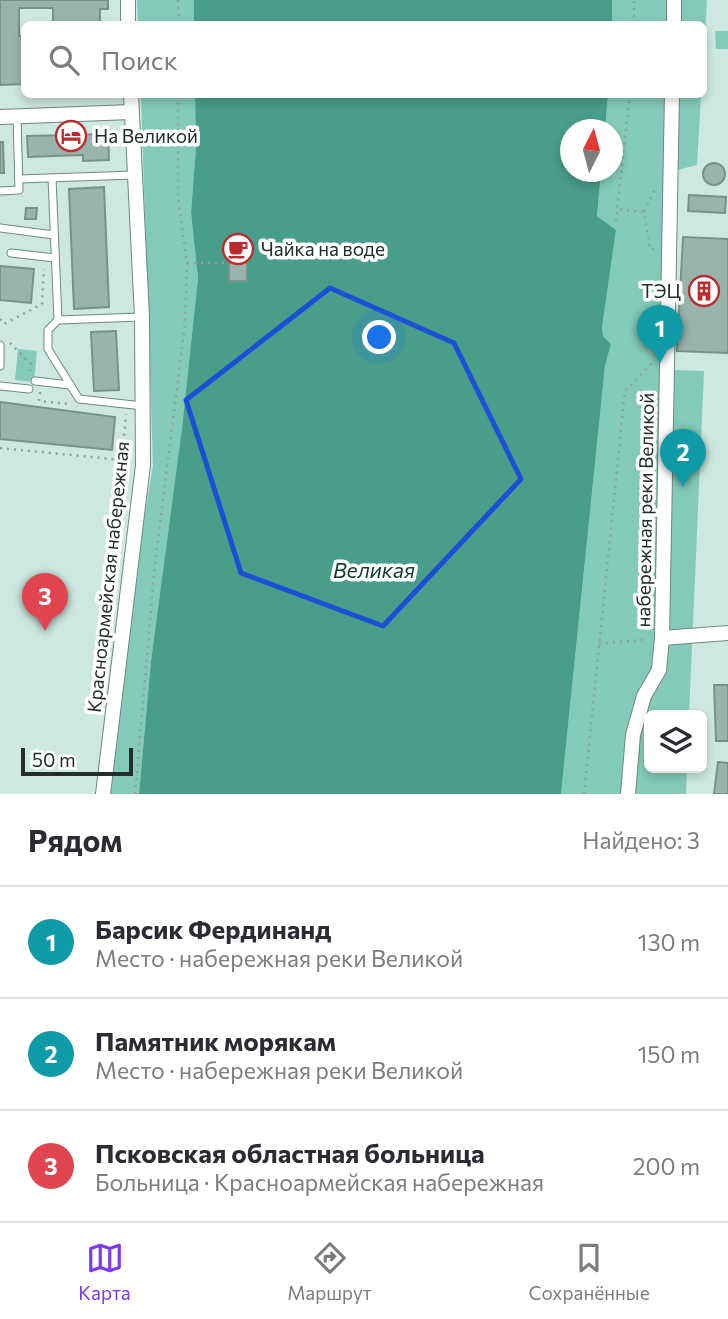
<!DOCTYPE html>
<html lang="ru">
<meta charset="utf-8">
<style>
:root{--surface:#fff;--page:#f2f2f3;--text:#2b2b33;--muted:#7c7c81;--line:#e1e1e2;--accent:#7c3aed}
body{margin:0;font-family:Commissioner,sans-serif;background:var(--page);color:var(--text)}
.controls{position:absolute;right:21px;bottom:21px;display:grid;overflow:hidden;border-radius:10px;box-shadow:0 4px 10px #0003}
.controls button{width:63px;height:63px;display:grid;place-items:center;padding:0;border:0;border-bottom:2px solid var(--line);background:var(--surface);color:var(--text);font:35px sans-serif}
.compass{position:absolute;left:560px;top:119px;width:63px;height:63px;border-radius:50%;background:var(--surface);box-shadow:0 4px 10px #0003;rotate:6deg}
.scale{position:absolute;left:21px;bottom:18px;width:112px;box-sizing:border-box;padding-left:7px;border:4px solid #232d2a;border-top:0;font-size:19px;line-height:24px;white-space:nowrap;color:#232d2a;-webkit-text-stroke:5px #fff;paint-order:stroke}
.you{position:absolute;left:380px;top:338px;width:24px;height:24px;margin:-18px;border:5px solid #fff;border-radius:50%;background:#1a73e8;box-shadow:0 0 0 10px #1a73e833}
.badge{display:grid;place-items:center;width:46px;height:46px;border-radius:50%;background:var(--accent);color:#fff;font-size:23px;font-weight:700}
.pin{position:absolute;translate:-50% -58px;filter:drop-shadow(0 2px 4px #0008)}
.pin::after{content:'';position:absolute;top:37px;width:24px;height:21px;background:inherit;clip-path:polygon(0 0,100% 0,50% 100%)}
.list{margin:0;padding:0;list-style:none}
h2{display:flex;justify-content:space-between;align-items:center;height:91px;margin:0;padding:0 28px;font-size:30px}
h2 small{font-size:23px;font-weight:400;color:var(--muted)}
.list li{display:grid;grid-template-columns:46px 1fr auto;gap:21px;align-items:center;box-sizing:border-box;height:112px;padding:0 28px;border-top:2px solid var(--line)}
.list b{display:block;font-size:26px;white-space:nowrap}
.list p{margin:0;font-size:23px;white-space:nowrap;color:var(--muted)}
.list em{font-size:23px;font-style:normal;color:var(--muted)}
.icon{flex:none;width:38px;height:38px;fill:none;stroke:currentColor;stroke-width:2;stroke-linecap:round;stroke-linejoin:round}
.map{position:relative;flex:none;width:728px;height:794px;overflow:hidden}
.search{position:absolute;background:var(--surface);box-shadow:0 4px 10px #0003;left:21px;right:21px;top:21px;height:77px;display:flex;align-items:center;gap:18px;box-sizing:border-box;padding:0 24px;border-radius:10px;color:var(--muted);font-size:26px}
.sheet{height:427px;background:var(--surface)}
nav{display:flex;justify-content:space-around;align-items:center;box-sizing:border-box;height:98px;border-top:2px solid var(--line);background:var(--surface);font-size:19px;color:var(--muted)}
nav a{display:grid;justify-items:center;gap:4px}
nav .on{color:var(--accent)}
.map>svg:first-child{display:block}
.green{fill:#83cbb8}
.water{fill:#489e89}
.building{fill:#99b4ac;stroke:#78928a;stroke-width:2}
.lines{fill:none;stroke-linecap:round;stroke-linejoin:round}
.lane-casing{stroke:#6e8880;stroke-width:9}
.street-casing{stroke:#6e8880;stroke-width:16}
.path{stroke:#8ca19b;stroke-width:2.5;stroke-dasharray:2 5;stroke-linecap:butt}
.lane{stroke:#fff;stroke-width:7}
.street{stroke:#fff;stroke-width:14}
.marked{fill:none;stroke:#1d4ed8;stroke-width:5;stroke-linejoin:round}
.labels{text-anchor:middle;stroke-width:7;stroke-linejoin:round;paint-order:stroke}
.poi-label{font-size:19px;fill:#232d2a;stroke:#fff;text-anchor:start}
.street-label{font-size:19px;fill:#232d2a;stroke:#fff}
.water-label{font-size:21px;font-style:italic;fill:#123a31;stroke:#fff}
</style>
<div class="map">
<svg width="728" height="794" viewBox="0 0 728 794">
<rect width="100%" height="100%" fill="#cce8e0"/>
<g class="green">
<polygon points="137,0 194,0 194,24 138,24"/>
<polygon points="612,0 707,0 704,52 704,24 612,24"/>
<polygon points="715,31 728,31 728,49 716,49"/>
<polygon points="141,95 195,95 196,147 191,213 198,278 182,428 151,661 139,794 110,794 134,577 153,466"/>
<polygon points="608,95 701,95 697,165 677,170 673,370 704,371 689,715 649,715 649,768 687,768 686,794 561,794 605,366 611,344 603,336 602,328 616,230 597,216 601,172 612,172 612,130 605,129"/>
<polygon points="18,349 37,351 34,382 15,380"/>
</g>
<g class="water">
<rect x="194" y="0" width="418" height="24"/>
<polygon points="195,95 608,95 605,129 570,130 570,172 601,172 597,216 616,230 602,328 603,336 611,344 605,366 561,794 139,794 151,661 182,428 198,278 191,213 196,147"/>
</g>
<g class="building">
<polygon points="0,0 108,0 108,9 100,9 100,24 53,24 53,8 19,8 19,36 24,36 24,84 0,85"/>
<polygon points="108,134 109,160 83,161 83,155 28,157 27,136"/>
<polygon points="0,142 3,142 4,173 0,173"/>
<circle cx="714" cy="174" r="11"/>
<polygon points="104,187 109,307 74,309 69,189"/>
<polygon points="689,195 726,197 725,213 688,211"/>
<polygon points="26,208 37,208 36,219 25,219"/>
<rect x="229" y="236" width="18" height="45"/>
<polygon points="683,237 728,239 728,353 677,351"/>
<polygon points="0,266 34,269 31,303 0,300"/>
<polygon points="116,331 119,390 94,391 91,332"/>
<polygon points="0,402 115,417 112,450 0,439"/>
<polygon points="714,685 728,685 728,741 716,741"/>
<polygon points="718,762 728,763 728,794 714,794"/>
</g>
<g class="lines">
<g class="lane-casing">
<g id="lane">
<polyline points="52,178 58,320 141,317"/>
<polyline points="19,179 134,175"/>
<polyline points="0,191 19,190 17,116"/>
<polyline points="0,228 54,235"/>
<polyline points="11,253 55,258"/>
<polyline points="58,320 48,330 48,349 79,399 143,406"/>
<polyline points="0,345 0,366"/>
<polyline points="35,381 70,385"/>
<polyline points="0,386 29,389"/>
</g>
</g>
<g class="street-casing">
<g id="street">
<polyline points="128,0 128,24"/>
<polyline points="674,24 674,0"/>
<polyline points="0,117 131,112"/>
<polyline points="662,638 728,633"/>
<polyline points="103,794 143,465 142,317 131,94"/>
<polyline points="628,794 633,735 644,696 659,670 662,638 672,94"/>
</g>
</g>
<g class="path">
<polyline points="178,0 179,24"/>
<polyline points="634,24 634,0"/>
<polyline points="630,94 617,209 644,212"/>
<polyline points="616,221 617,209"/>
<polyline points="654,249 650,249 644,212 655,189"/>
<polyline points="187,263 229,263"/>
<polyline points="0,319 4,324 42,304 44,269"/>
<polyline points="10,343 31,364 30,373"/>
<polyline points="40,392 39,401 69,404"/>
<polyline points="0,448 122,460 126,414"/>
<polyline points="599,644 648,639"/>
<polyline points="135,794 155,563 185,324 187,263 178,199 178,94"/>
<polyline points="584,794 625,391 653,362"/>
</g>
<use href="#lane" class="lane"/>
<use href="#street" class="street"/>
</g>
<path class="marked" d="M330,288l124,55 67,136 -138,147 -142,-53 -55,-173z"/>
<defs>
<g id="hotel-ring" transform="scale(1.575)"><circle r="9.5" fill="#fff" stroke="#bb2c2f" stroke-width="1.5"/><path d="M-6-4.5h1.5V1H6V5H4.5V3h-9V5H-6ZM-4 0a1.8 1.8 0 1 1 3.6 0ZM.5 0V-2.5h3Q6-2.5 6 0Z" fill="#bb2c2f"/></g>
<g id="cafe-ring" transform="scale(1.575)"><circle r="9.5" fill="#fff" stroke="#bb2c2f" stroke-width="1.5"/><path d="M-5.5-4.5H6V0H3Q3 3.5 0 3.5H-2.5Q-5.5 3.5-5.5 0ZM3-3.2v2h1.7v-2ZM-6 4.5H4V6H-6Z" fill="#bb2c2f"/></g>
<g id="building-ring" transform="scale(1.575)"><circle r="9.5" fill="#fff" stroke="#bb2c2f" stroke-width="1.5"/><path d="M-4-6H4V6H1V3H-1V6H-4ZM-2.5-4.3h1.7v1.8h-1.7ZM.8-4.3h1.7v1.8H.8ZM-2.5-1h1.7V.8h-1.7ZM.8-1h1.7V.8H.8Z" fill="#bb2c2f"/></g>
</defs>
<g fill-rule="evenodd">
<use href="#hotel-ring" x="71" y="136"/>
<use href="#cafe-ring" x="238" y="249"/>
<use href="#building-ring" x="704" y="291"/>
</g>
<g class="labels">
<g class="poi-label">
<text x="94" y="143">На Великой</text>
<text x="261" y="256">Чайка на воде</text>
<text x="681" y="298" text-anchor="end">ТЭЦ</text>
</g>
<g class="street-label">
<text transform="translate(645 510) rotate(-89)" y="7">набережная реки Великой</text>
<text transform="translate(108 577) rotate(-84)" y="7">Красноармейская набережная</text>
</g>
<g class="water-label">
<text x="374" y="578">Великая</text>
</g>
</g>
</svg>
<div class="controls">
<button><svg class="icon" aria-label="layers" viewBox="0 0 24 24"><path d="M12 4l9 5-9 5-9-5zM3 14l9 5 9-5"/></svg></button>
</div>
<svg class="compass" viewBox="-18 -18 36 36"><path d="M0-13l5 13h-10z" fill="#e53935"/><path d="M0 13l5-13h-10z" fill="#7c7c81"/></svg>
<div class="scale">50 m</div>
<div class="you"></div>
<div class="pin badge" style="left:660px;top:363px;background:#0f9aa8">1</div>
<div class="pin badge" style="left:683px;top:487px;background:#0f9aa8">2</div>
<div class="pin badge" style="left:45px;top:631px;background:#e0444e">3</div>
<div class="search"><svg class="icon" aria-label="search" viewBox="0 0 24 24"><circle cx="10" cy="10" r="6"/><path d="M15 15l6 6"/></svg>Поиск</div>
</div>
<section class="sheet">
<h2>Рядом<small>Найдено: 3</small></h2>
<ul class="list">
<li><span class="badge" style="background:#0f9aa8">1</span><div><b>Барсик Фердинанд</b><p>Место · набережная реки Великой</p></div><em>130 m</em></li>
<li><span class="badge" style="background:#0f9aa8">2</span><div><b>Памятник морякам</b><p>Место · набережная реки Великой</p></div><em>150 m</em></li>
<li><span class="badge" style="background:#e0444e">3</span><div><b>Псковская областная больница</b><p>Больница · Красноармейская набережная</p></div><em>200 m</em></li>
</ul>
</section>
<nav>
<a class="on"><svg class="icon" aria-label="map" viewBox="0 0 24 24"><path d="M3 6l6-2 6 2 6-2v14l-6 2-6-2-6 2zM9 4v14M15 6v14"/></svg>Карта</a>
<a><svg class="icon" aria-label="directions" viewBox="0 0 24 24"><path d="M12 3l9 9-9 9-9-9zM9 14v-3h6M13 9l2 2-2 2"/></svg>Маршрут</a>
<a><svg class="icon" aria-label="saved" viewBox="0 0 24 24"><path d="M7 4h10v16l-5-4-5 4z"/></svg>Сохранённые</a>
</nav>
